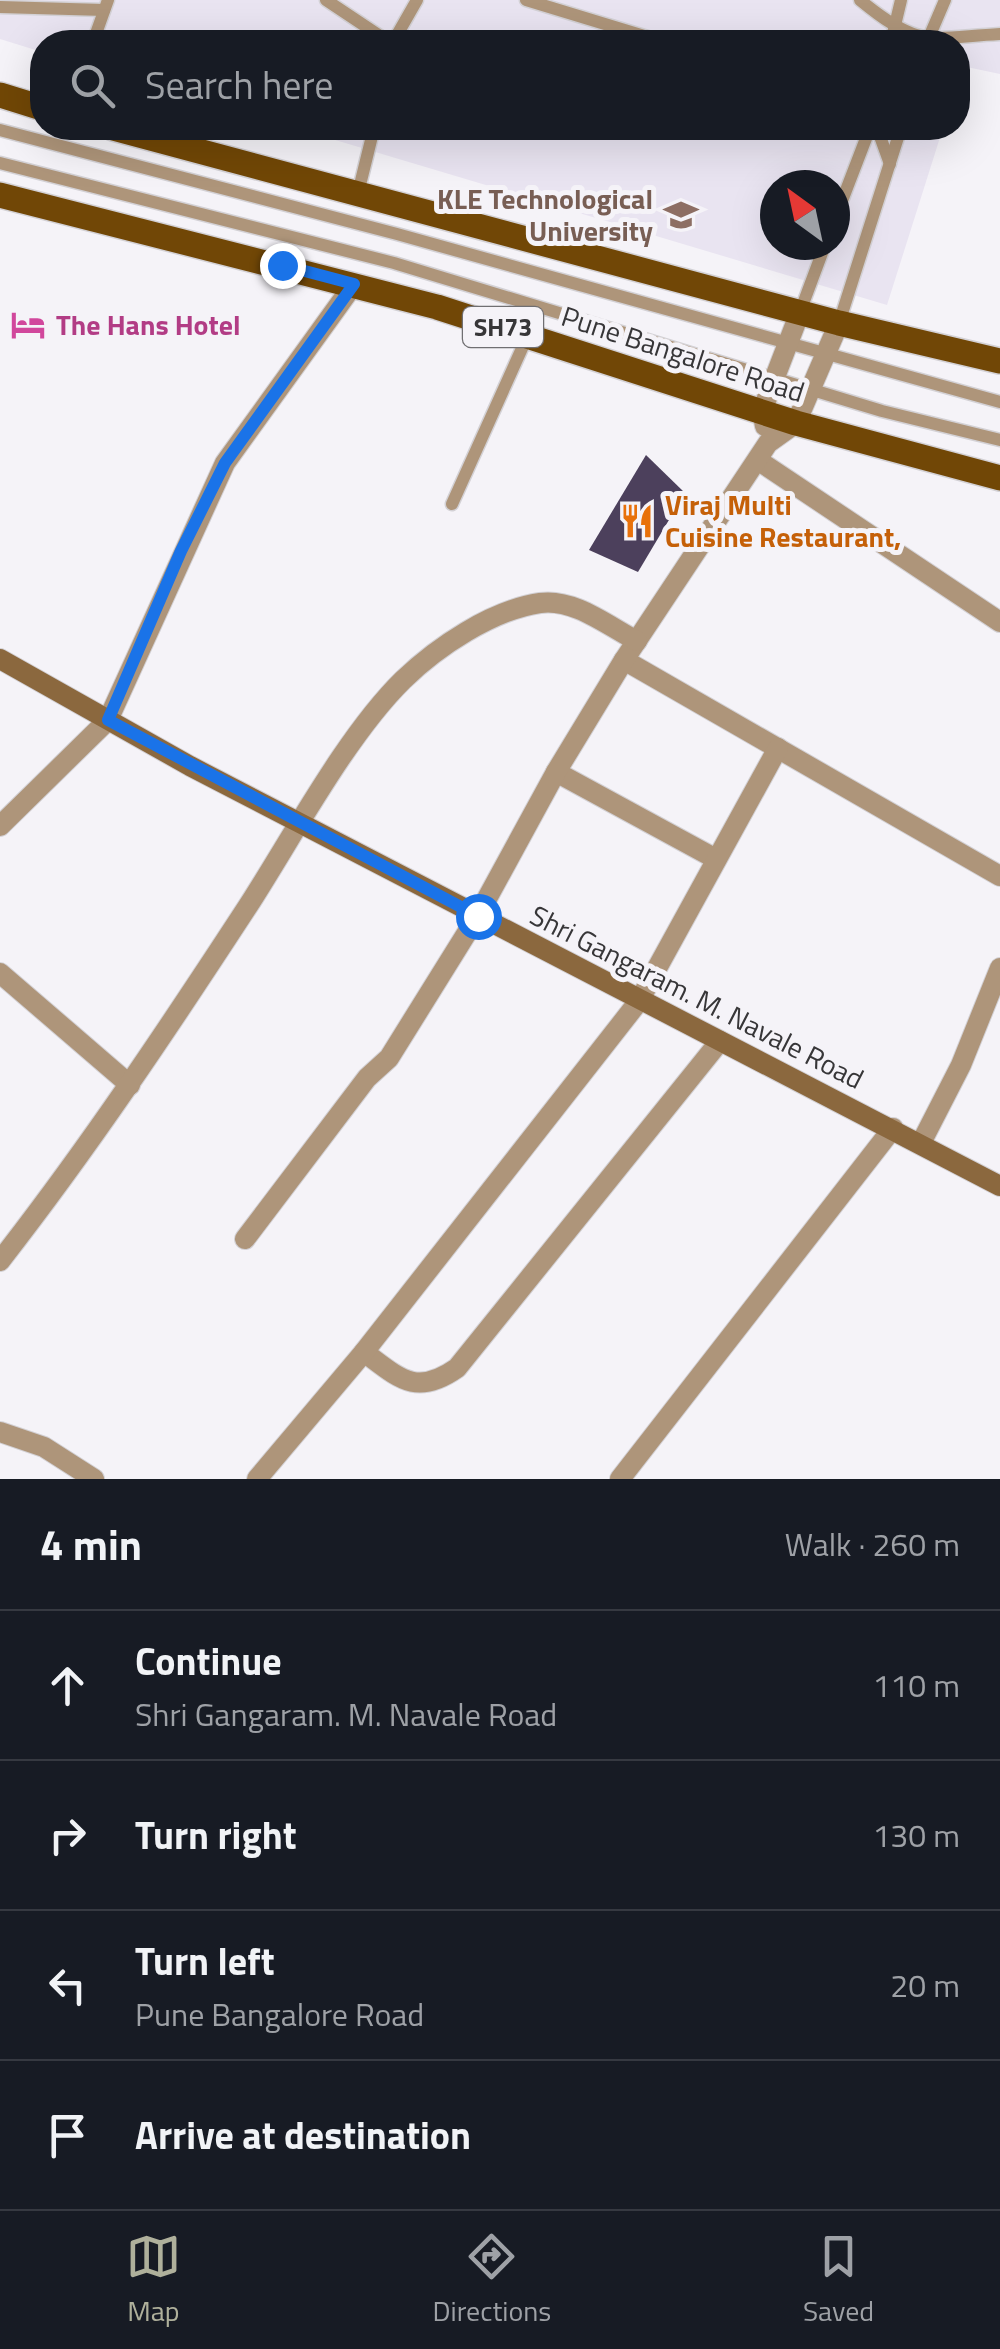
<!DOCTYPE html>
<meta charset="utf-8">
<style>
:root{--surface:#171b24;--page:#242831;--text:#f1f3f6;--muted:#9ea1a6;--line:#363941;--accent:#afb09b}
body{margin:0;font-family:"Titillium Web",sans-serif;background:var(--page);color:var(--text)}
.compass{position:absolute;left:760px;top:170px;width:90px;height:90px;border-radius:50%;background:var(--surface);box-shadow:0 10px 40px #0002;rotate:327deg}
.stop{position:absolute;width:30px;height:30px;margin:-22px;border:8px solid #1a73e8;border-radius:50%;background:#fff}
.stop.end{background:#1a73e8;border-color:#fff;box-shadow:0 2px 10px #0008}
.list{margin:0;padding:0;list-style:none}
h2{display:flex;justify-content:space-between;align-items:center;height:130px;margin:0;padding:0 40px;font-size:42px}
h2 small{font-size:32px;font-weight:400;color:var(--muted)}
.list li{display:grid;grid-template-columns:65px 1fr auto;gap:30px;align-items:center;box-sizing:border-box;height:150px;padding:0 40px;border-top:2px solid var(--line)}
.list b{display:block;font-size:38px;white-space:nowrap}
.list p{margin:0;font-size:32px;white-space:nowrap;color:var(--muted)}
.list em{font-size:32px;font-style:normal;color:var(--muted)}
.icon{flex:none;width:55px;height:55px;fill:none;stroke:currentColor;stroke-width:2;stroke-linecap:round;stroke-linejoin:round}
.map{position:relative;flex:none;width:1000px;height:1479px;overflow:hidden}
.search{position:absolute;background:var(--surface);box-shadow:0 10px 40px #0002;left:30px;right:30px;top:30px;height:110px;display:flex;align-items:center;gap:25px;box-sizing:border-box;padding:0 35px;border-radius:40px;color:var(--muted);font-size:38px}
.sheet{height:730px;background:var(--surface)}
nav{display:flex;justify-content:space-around;align-items:center;box-sizing:border-box;height:140px;border-top:2px solid var(--line);background:var(--surface);font-size:28px;color:var(--muted)}
nav a{display:grid;justify-items:center;gap:5px}
nav .on{color:var(--accent)}
.map>svg:first-child{display:block}
.built{fill:#e9e4f1;fill-rule:evenodd}
.building{fill:#4c405c}
.lines{fill:none;stroke-linecap:round;stroke-linejoin:round}
.lane-casing{stroke:#d3d1d5;stroke-width:15}
.street-casing{stroke:#d3d1d5;stroke-width:22}
.secondary-casing{stroke:#d3d1d5;stroke-width:22}
.primary-casing{stroke:#d3d1d5;stroke-width:28}
.lane{stroke:#ae957a;stroke-width:12}
.street{stroke:#ae957a;stroke-width:20}
.secondary{stroke:#8b683e;stroke-width:20}
.primary{stroke:#714706;stroke-width:25}
.route{stroke:#1a73e8;stroke-width:12}
.labels{text-anchor:middle;stroke-width:10;stroke-linejoin:round;paint-order:stroke}
.shield{fill:#f5f3f8;stroke:#706f72;stroke-width:2.5}
.shield-label{font-size:25px;font-weight:bold;fill:#373638}
.education-label{font-size:28px;font-weight:bold;fill:#785e54;stroke:#f5f3f8;text-anchor:end}
.hotel-label{font-size:28px;font-weight:bold;fill:#b23c85;stroke:#f5f3f8;text-anchor:start}
.street-label{font-size:28px;fill:#373638;stroke:#f5f3f8}
.food-label{font-size:28px;font-weight:bold;fill:#c56008;stroke:#f5f3f8;text-anchor:start}
</style>
<div class="map">
<svg width="1000" height="1479" viewBox="0 0 1000 1479">
<rect width="100%" height="100%" fill="#f5f3f8"/>
<g class="built">
<polygon points="0,0 1000,0 1000,74 962,66 958,80 958,42 42,42 42,52 0,39"/>
<path d="M295,128h648l-56,177zM775,185h60v60h-60z"/>
</g>
<polygon class="building" points="646,455 685,493 638,572 589,550"/>
<g class="lines">
<g class="lane-casing">
<g id="lane">
<polyline points="326,0 389,42"/>
<polyline points="526,0 664,42"/>
<path d="M860,0c60,49 67,38 140,34"/>
<polyline points="0,7 104,10"/>
<polyline points="93,42 108,0"/>
<polyline points="393,42 417,0"/>
<polyline points="891,42 901,0"/>
<polyline points="927,42 945,0"/>
<polyline points="877,128 890,164"/>
<polyline points="0,130 397,234 1000,402"/>
<polyline points="0,163 394,263 882,411 1000,440"/>
<polyline points="358,193 374,128"/>
<polyline points="835,219 870,128"/>
<polyline points="800,312 825,245"/>
<polyline points="839,323 901,128"/>
<polyline points="452,504 528,335"/>
</g>
</g>
<g class="street-casing">
<g id="street">
<polyline points="765,426 762,411 800,312"/>
<polyline points="759,461 1000,622"/>
<polyline points="624,660 1000,876"/>
<polyline points="556,772 716,859"/>
<polyline points="0,826 108,720 225,463 354,284"/>
<polyline points="0,973 130,1085"/>
<polyline points="921,1143 961,1065 1000,968"/>
<polyline points="245,1239 367,1078 389,1058 478,915 556,772 624,660 768,443 796,423 839,323"/>
<path d="M0,1261c89,-114 169,-234 248,-355 44,-68 98,-170 155,-226 34,-33 89,-70 137,-77 34,-5 68,23 97,38"/>
<path d="M364,1352c35,26 52,45 93,16l263,-327"/>
<polyline points="0,1432 44,1447 94,1479"/>
<polyline points="257,1479 364,1352 639,1001 778,748"/>
<polyline points="620,1479 893,1128"/>
</g>
</g>
<g class="secondary-casing">
<polyline id="secondary" points="0,659 190,766 1000,1186"/>
</g>
<g class="primary-casing">
<g id="primary">
<polyline points="0,95 42,108"/>
<polyline points="113,128 839,323 1000,361"/>
<polyline points="0,195 437,307 796,423 1000,478"/>
</g>
</g>
<use href="#lane" class="lane"/>
<use href="#street" class="street"/>
<use href="#secondary" class="secondary"/>
<use href="#primary" class="primary"/>
</g>
<g class="lines">
<polyline class="route" points="282,265 354,284 225,463 181,551 108,720 478,916"/>
</g>
<defs>
<g id="university-bare" transform="scale(2.7)"><path d="M0-5L7-2L0 1L-7-2ZM-4 1L0 2.5L4 1V4Q0 6-4 4Z" fill="#8d6e63" stroke="#f5f3f8" stroke-width="2.5" paint-order="stroke"/></g>
<g id="hotel-bare" transform="scale(2.7)"><path d="M-6-4.5h1.5V1H6V5H4.5V3h-9V5H-6ZM-4 0a1.8 1.8 0 1 1 3.6 0ZM.5 0V-2.5h3Q6-2.5 6 0Z" fill="#d1479c" stroke="#f5f3f8" stroke-width="2.5" paint-order="stroke"/></g>
<g id="restaurant-bare" transform="scale(2.7)"><path d="M-5-6h1v4h1v-4h1v4h1v-4h1v5L-1.5 .5V6h-2V.5L-5-1ZM5-6V6H3V1.5H1.5Q1.5-4 5-6Z" fill="#e8710a" stroke="#f5f3f8" stroke-width="2.5" paint-order="stroke"/></g>
</defs>
<g fill-rule="evenodd">
<use href="#university-bare" x="681" y="215"/>
<use href="#hotel-bare" x="28" y="325"/>
<use href="#restaurant-bare" x="637" y="521"/>
</g>
<g class="labels">
<rect class="shield" x="463" y="307" width="80" height="40" rx="8"/>
<g class="shield-label">
<text x="503" y="336">SH73</text>
</g>
<g class="education-label">
<text x="653" y="209">KLE Technological<tspan x="653" dy="32">University</tspan></text>
</g>
<g class="hotel-label">
<text x="56" y="335">The Hans Hotel</text>
</g>
<g class="street-label">
<text transform="translate(683 354) rotate(18)" y="10">Pune Bangalore Road</text>
<text transform="translate(697 997) rotate(27)" y="10">Shri Gangaram. M. Navale Road</text>
</g>
<g class="food-label">
<text x="665" y="515">Viraj Multi<tspan x="665" dy="32">Cuisine Restaurant,</tspan></text>
</g>
</g>
</svg>
<svg class="compass" viewBox="-18 -18 36 36"><path d="M0-13l5 13h-10z" fill="#e53935"/><path d="M0 13l5-13h-10z" fill="#9ea1a6"/></svg>
<div class="stop" style="left:478px;top:916px"></div>
<div class="stop end" style="left:282px;top:265px"></div>
<div class="search"><svg class="icon" aria-label="search" viewBox="0 0 24 24"><circle cx="10" cy="10" r="6"/><path d="M15 15l6 6"/></svg>Search here</div>
</div>
<section class="sheet">
<h2>4 min<small>Walk · 260 m</small></h2>
<ul class="list">
<li><svg class="icon" aria-label="ahead" viewBox="0 0 24 24"><path d="M12 20V5M6 11l6-6 6 6"/></svg><div><b>Continue</b><p>Shri Gangaram. M. Navale Road</p></div><em>110 m</em></li>
<li><svg class="icon" aria-label="right" viewBox="0 0 24 24"><path d="M7 20v-9h11M14 6l5 5-5 5"/></svg><div><b>Turn right</b></div><em>130 m</em></li>
<li><svg class="icon" aria-label="left" viewBox="0 0 24 24"><path d="M17 20v-9H6M10 6l-5 5 5 5"/></svg><div><b>Turn left</b><p>Pune Bangalore Road</p></div><em>20 m</em></li>
<li><svg class="icon" aria-label="arrive" viewBox="0 0 24 24"><path d="M6 21V4h12l-3 4 3 4H6"/></svg><div><b>Arrive at destination</b></div></li>
</ul>
</section>
<nav>
<a class="on"><svg class="icon" aria-label="map" viewBox="0 0 24 24"><path d="M3 6l6-2 6 2 6-2v14l-6 2-6-2-6 2zM9 4v14M15 6v14"/></svg>Map</a>
<a><svg class="icon" aria-label="directions" viewBox="0 0 24 24"><path d="M12 3l9 9-9 9-9-9zM9 14v-3h6M13 9l2 2-2 2"/></svg>Directions</a>
<a><svg class="icon" aria-label="saved" viewBox="0 0 24 24"><path d="M7 4h10v16l-5-4-5 4z"/></svg>Saved</a>
</nav>
